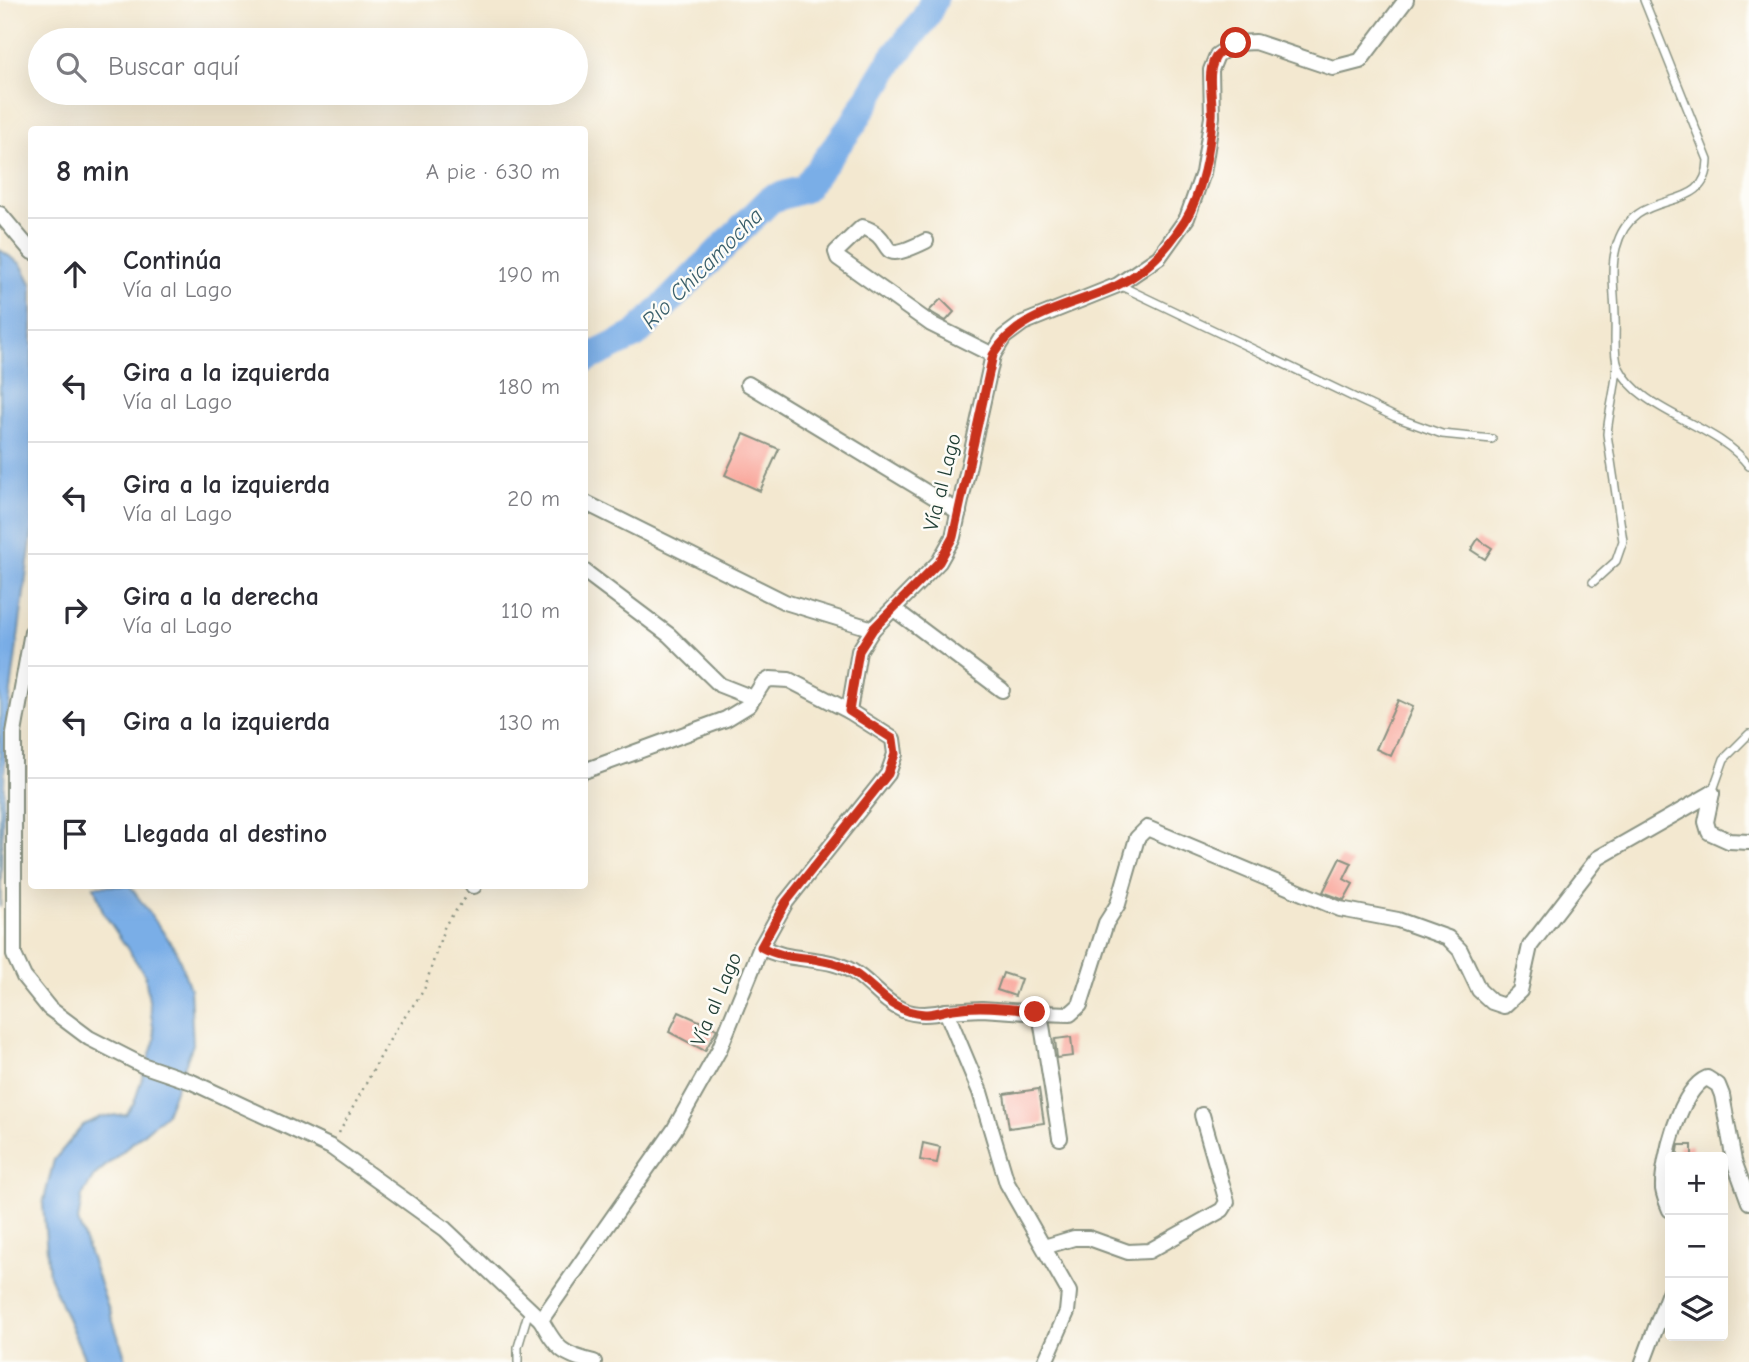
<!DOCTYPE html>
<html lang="es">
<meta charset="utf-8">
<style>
:root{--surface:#fff;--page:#f2f2f3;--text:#2b2b33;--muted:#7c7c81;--line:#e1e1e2}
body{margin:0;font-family:"Comic Neue",sans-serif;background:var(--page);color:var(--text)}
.controls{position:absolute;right:21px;bottom:21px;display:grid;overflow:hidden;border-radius:7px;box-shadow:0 7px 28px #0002}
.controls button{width:63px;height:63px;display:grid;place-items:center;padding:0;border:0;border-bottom:2px solid var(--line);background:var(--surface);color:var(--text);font:35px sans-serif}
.stop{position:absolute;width:21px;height:21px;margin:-16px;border:5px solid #c8321e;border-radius:50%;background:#fff}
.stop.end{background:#c8321e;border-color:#fff;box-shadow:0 2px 7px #0008}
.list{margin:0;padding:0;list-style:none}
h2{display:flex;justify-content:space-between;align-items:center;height:91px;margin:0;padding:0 28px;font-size:30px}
h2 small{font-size:23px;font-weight:400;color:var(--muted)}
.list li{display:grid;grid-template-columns:46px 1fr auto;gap:21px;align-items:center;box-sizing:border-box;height:112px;padding:0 28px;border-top:2px solid var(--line)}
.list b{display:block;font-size:26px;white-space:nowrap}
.list p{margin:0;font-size:23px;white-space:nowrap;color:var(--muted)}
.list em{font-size:23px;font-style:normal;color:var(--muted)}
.icon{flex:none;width:38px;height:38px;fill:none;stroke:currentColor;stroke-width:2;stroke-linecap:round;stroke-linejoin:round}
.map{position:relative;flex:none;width:1749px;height:1362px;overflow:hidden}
.search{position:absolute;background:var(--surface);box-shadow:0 7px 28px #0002;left:28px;top:28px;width:560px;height:77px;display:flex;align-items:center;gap:18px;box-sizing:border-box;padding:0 24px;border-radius:38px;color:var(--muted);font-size:26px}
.panel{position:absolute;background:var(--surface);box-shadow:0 7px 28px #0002;left:28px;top:126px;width:560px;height:763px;border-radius:7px}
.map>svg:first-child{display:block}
.water{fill:#7aaee7;stroke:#4c768e;stroke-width:2}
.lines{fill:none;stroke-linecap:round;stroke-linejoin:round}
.river{stroke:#7aaee7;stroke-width:28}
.building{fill:#f9a99e}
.lane-casing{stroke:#899282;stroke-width:10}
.street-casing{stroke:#899282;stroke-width:18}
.path{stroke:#899282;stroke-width:2.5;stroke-dasharray:2 5;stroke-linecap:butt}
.lane{stroke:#fff;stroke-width:7}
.street{stroke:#fff;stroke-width:14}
.route{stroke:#c8321e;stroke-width:9}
.labels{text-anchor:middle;stroke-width:5;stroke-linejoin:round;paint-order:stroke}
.street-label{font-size:21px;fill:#1f3d34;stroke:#fdfcf7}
.water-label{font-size:23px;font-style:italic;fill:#3a5f6a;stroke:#fdfcf7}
</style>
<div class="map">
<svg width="1749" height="1362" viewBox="0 0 1749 1362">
<rect width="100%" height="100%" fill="#fdfcf7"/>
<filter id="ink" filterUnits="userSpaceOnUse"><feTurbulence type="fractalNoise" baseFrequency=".0143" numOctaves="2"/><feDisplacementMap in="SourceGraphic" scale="14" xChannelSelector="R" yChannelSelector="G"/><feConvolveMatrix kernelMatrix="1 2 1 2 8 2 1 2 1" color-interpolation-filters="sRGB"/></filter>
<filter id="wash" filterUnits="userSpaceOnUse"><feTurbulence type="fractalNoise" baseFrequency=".00686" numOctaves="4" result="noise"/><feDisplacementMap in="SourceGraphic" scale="28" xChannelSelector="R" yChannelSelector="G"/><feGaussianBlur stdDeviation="1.57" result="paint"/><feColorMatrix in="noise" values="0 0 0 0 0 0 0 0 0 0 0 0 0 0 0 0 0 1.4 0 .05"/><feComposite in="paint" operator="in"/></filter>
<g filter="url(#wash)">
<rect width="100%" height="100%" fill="#f3e8d0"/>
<g class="water">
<polygon points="0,250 21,264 32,285 32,533 6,728 0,907"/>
<polygon points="94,886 130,886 176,950 190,989 193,1044 166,1114 94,1176 82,1196 78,1221 127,1362 86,1362 49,1276 43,1204 54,1160 83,1125 101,1117 126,1114 134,1103 155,1039 145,975 103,912"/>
</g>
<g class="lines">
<polyline class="river" points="584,360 635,335 771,199 804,189 853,124 893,58 924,20 934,0"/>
</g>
<g id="blocks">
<g class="building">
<polygon points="941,299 954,312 946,321 929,311"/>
<polygon points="744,434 779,449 760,491 725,475"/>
<polygon points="1478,539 1492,548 1485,559 1471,550"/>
<polygon points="1398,700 1413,707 1391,756 1376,749"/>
<polygon points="1340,858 1352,863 1344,879 1353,884 1344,900 1323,892"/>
<polygon points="1003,973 1021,979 1015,996 997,990"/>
<polygon points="679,1012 717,1029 705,1051 669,1032"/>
<polygon points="1071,1037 1073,1056 1057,1058 1055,1039"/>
<polygon points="1039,1089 1044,1123 1009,1128 1004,1094"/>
<polygon points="923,1143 940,1147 937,1163 920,1160"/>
<polygon points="1679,1145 1692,1145 1692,1157 1677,1157"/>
</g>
</g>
</g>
<g filter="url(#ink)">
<use href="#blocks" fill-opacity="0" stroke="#899282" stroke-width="2"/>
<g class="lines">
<g class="lane-casing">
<g id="lane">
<path d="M1644,0l64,160c-1,60 -75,21 -92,88 -6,22 -1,47 -1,70 1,14 -2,36 3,48 23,48 99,57 131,100"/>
<polyline points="1119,285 1395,417 1442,434 1492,439"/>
<path d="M1593,582l23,-21 7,-20 -16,-107c2,-24 9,-45 10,-69"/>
<polyline points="1712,793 1724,759 1749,734"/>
<polyline points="518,1362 518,1347 529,1310"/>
</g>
</g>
<g class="street-casing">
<g id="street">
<polyline points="0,214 32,252"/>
<path d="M926,241c-55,27 -26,-3 -64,-14l-26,25 2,6 93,66 62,31"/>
<polyline points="748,384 959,512"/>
<polyline points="584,502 785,602 873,629"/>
<polyline points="584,571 669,635 720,685 753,698"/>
<polyline points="894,609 1002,690"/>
<polyline points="32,632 14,733 14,955 24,977 49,1008 89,1038 142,1065 192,1082 331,1147 445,1229 541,1320"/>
<polyline points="584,771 726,719 749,705 763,683 770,679 789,680 849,711"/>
<polyline points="1712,793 1706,822 1709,832 1729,841 1749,842"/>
<polyline points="473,886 474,886"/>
<path d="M761,947c24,13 48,10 74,17 45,12 49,63 111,47l34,81 27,91 62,109 -2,20 -22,50"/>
<polyline points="946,1011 982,1009 1040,1013 1060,1138"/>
<polyline points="1040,1013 1070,1014 1080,1005 1106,923 1118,904 1137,838 1147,828 1340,909 1398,920 1448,938 1460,950 1479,990 1492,1002 1504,1006 1520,991 1530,946 1598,858 1712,793"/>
<path d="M1670,1210c-3,-7 -6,-14 -7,-21 -1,-28 17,-100 44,-111l11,7 4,10 12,66 15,41"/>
<polyline points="1044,1247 1074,1238 1089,1238 1128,1252 1149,1251 1222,1210 1227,1202 1202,1115"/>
<path d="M594,1362c-32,-7 -37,-13 -53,-42l133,-190 45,-80 42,-103 25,-45 102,-128 7,-20 -2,-15 -44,-28 10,-60 14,-22 66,-67 14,-25 40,-182 11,-18 19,-14 95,-38 41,-28 28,-39 16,-45 9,-56 -1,-47 6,-15 19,-12 20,-1 77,26 27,-7 46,-61"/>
<polyline points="1643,1362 1670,1290"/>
</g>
</g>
<polyline class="path" points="339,1133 394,1032 424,990 445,925 466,897"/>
<use href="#lane" class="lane"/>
<use href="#street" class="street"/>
</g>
</g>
<g class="lines" filter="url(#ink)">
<path class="route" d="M1035,1012c-25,-4 -57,-7 -82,-3 -13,2 -23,7 -37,4 -35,-7 -46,-36 -77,-48 -26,-10 -52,-4 -78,-18l25,-45 102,-128 7,-20 -2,-15 -44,-28 10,-60 14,-22 66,-67 14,-25 40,-182c26,-43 80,-49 123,-69 30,-14 52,-38 69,-65 17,-28 25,-72 27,-104 2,-18 -8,-47 6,-63 4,-4 12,-8 18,-11"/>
</g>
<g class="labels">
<g class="street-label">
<text transform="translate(942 482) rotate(-76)" y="7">Vía al Lago</text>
<text transform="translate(716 999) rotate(-67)" y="7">Vía al Lago</text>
</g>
<g class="water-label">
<text transform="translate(702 268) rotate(-45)" y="8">Río Chicamocha</text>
</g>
</g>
</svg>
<div class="controls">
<button>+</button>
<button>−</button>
<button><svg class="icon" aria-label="layers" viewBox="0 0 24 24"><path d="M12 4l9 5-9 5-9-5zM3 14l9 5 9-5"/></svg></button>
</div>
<div class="stop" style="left:1236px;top:43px"></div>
<div class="stop end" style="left:1035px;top:1012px"></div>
<div class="search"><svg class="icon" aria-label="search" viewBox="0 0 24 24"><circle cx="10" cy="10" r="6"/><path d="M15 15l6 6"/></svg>Buscar aquí</div>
<section class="panel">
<h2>8 min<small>A pie · 630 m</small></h2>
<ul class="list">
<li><svg class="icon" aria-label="ahead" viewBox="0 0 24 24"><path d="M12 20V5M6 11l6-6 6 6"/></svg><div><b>Continúa</b><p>Vía al Lago</p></div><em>190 m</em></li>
<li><svg class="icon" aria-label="left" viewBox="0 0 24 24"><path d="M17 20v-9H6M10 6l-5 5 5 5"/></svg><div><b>Gira a la izquierda</b><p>Vía al Lago</p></div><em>180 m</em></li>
<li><svg class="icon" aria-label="left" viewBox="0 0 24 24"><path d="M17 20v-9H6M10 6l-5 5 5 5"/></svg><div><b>Gira a la izquierda</b><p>Vía al Lago</p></div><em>20 m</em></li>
<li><svg class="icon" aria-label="right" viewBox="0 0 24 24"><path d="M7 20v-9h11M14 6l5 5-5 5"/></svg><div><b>Gira a la derecha</b><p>Vía al Lago</p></div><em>110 m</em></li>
<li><svg class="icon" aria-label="left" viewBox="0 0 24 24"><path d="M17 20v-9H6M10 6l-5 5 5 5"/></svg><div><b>Gira a la izquierda</b></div><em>130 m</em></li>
<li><svg class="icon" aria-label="arrive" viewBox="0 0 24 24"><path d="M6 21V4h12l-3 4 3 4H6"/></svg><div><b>Llegada al destino</b></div></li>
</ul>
</section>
</div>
